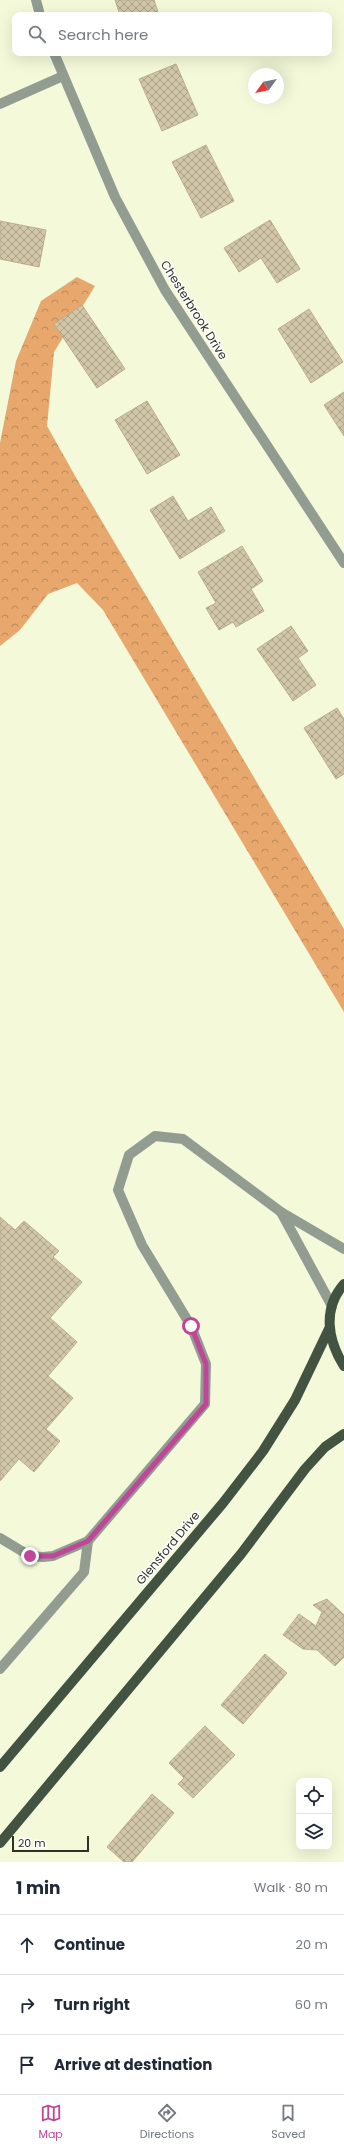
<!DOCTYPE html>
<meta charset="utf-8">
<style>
:root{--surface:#fff;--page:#f6f6f7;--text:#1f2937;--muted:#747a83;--line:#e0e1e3;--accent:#bf4699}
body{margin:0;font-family:Poppins,sans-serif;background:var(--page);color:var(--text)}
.controls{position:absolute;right:12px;bottom:12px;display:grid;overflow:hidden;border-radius:8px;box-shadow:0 4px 16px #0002}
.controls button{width:36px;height:36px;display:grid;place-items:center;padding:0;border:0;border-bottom:1px solid var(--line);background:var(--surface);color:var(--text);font:20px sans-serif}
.compass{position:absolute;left:248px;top:68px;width:36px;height:36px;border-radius:50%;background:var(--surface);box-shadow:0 4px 16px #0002;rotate:237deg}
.scale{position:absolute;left:12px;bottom:10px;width:77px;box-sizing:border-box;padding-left:4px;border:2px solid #303225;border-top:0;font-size:11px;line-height:14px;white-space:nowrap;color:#303225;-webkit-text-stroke:3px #fff;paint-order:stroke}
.stop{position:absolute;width:12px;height:12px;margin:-9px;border:3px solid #bf4699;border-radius:50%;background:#fff}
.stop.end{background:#bf4699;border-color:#fff;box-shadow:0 1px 4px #0008}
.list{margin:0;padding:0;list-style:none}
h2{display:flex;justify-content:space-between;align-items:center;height:52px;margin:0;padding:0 16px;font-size:17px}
h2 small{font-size:13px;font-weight:400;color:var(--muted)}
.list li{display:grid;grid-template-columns:26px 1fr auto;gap:12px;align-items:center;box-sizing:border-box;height:60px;padding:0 16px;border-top:1px solid var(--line)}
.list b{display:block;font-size:15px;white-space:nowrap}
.list em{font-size:13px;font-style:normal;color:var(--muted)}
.icon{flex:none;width:22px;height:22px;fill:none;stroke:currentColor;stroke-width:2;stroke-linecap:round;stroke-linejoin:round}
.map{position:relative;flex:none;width:344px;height:1862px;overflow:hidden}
.search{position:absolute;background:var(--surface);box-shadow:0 4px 16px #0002;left:12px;right:12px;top:12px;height:44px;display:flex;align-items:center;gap:10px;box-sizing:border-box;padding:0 14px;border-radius:8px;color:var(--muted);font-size:15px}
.sheet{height:232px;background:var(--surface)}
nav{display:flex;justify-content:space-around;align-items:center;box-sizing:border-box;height:56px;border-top:1px solid var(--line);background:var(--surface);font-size:11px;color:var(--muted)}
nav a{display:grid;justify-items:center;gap:2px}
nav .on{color:var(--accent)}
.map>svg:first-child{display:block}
.forest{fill:url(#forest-crowns)}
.building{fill:url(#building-cross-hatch);stroke:#b9ae90}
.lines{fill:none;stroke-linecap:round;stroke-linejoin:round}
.minor{stroke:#929c91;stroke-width:10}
.major{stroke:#425341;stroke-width:10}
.route{stroke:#bf4699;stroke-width:5}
.labels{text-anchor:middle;stroke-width:3;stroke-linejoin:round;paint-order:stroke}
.street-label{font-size:12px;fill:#303225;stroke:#fff}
</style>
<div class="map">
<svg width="344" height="1862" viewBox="0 0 344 1862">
<defs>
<pattern id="forest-crowns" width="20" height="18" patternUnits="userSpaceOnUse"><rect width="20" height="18" fill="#e8a76c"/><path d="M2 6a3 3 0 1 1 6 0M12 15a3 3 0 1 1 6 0" fill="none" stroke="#bc8959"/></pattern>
<pattern id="building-cross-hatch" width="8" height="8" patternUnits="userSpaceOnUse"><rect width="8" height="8" fill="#d1c6a7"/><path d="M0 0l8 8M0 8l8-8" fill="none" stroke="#aaa188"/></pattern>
</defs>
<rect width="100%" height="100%" fill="#f3f9d9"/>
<polygon class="forest" points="77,277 95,286 54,352 47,426 78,481 344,929 344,1012 103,610 77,583 48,594 20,630 0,646 0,443 16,361 41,301"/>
<g class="building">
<polygon points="115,0 154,0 159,15 120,15"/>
<polygon points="176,64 198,115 162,131 139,79"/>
<polygon points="206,145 234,201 201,218 172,162"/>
<polygon points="270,220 300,269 277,283 261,258 239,272 224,248"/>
<polygon points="0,221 46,230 39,267 0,259"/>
<polygon points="82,305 125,369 97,388 54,324"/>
<polygon points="309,309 343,362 311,383 278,329"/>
<polygon points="344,392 344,436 324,405"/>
<polygon points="147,401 180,455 147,474 115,420"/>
<polygon points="173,496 188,521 211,507 225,531 180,559 150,510"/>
<polygon points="242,546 263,581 251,589 264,611 236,627 233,622 219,630 206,608 216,603 198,572"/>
<polygon points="291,626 308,651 298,658 316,685 293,701 257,649"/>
<polygon points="337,708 344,719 344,774 336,779 304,728"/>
<polygon points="0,1217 15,1230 24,1221 59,1251 53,1257 82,1282 50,1318 77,1342 48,1376 73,1398 46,1429 60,1441 34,1472 19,1459 0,1481"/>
<polygon points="327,1599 344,1615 344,1657 335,1666 317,1650 303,1649 283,1635 299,1614 316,1626 322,1612 313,1605"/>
<polygon points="265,1654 287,1673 243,1724 221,1705"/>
<polygon points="205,1726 235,1755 193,1798 178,1784 184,1778 169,1763"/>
<polygon points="152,1794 174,1813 132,1862 124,1862 107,1847"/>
</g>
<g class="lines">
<g class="minor">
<polyline points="36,0 40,15"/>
<polyline points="54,53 115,197 165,290 344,563"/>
<polyline points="0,104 63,76"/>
<polyline points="281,1212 332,1306"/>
<polyline points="0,1538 30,1556 43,1557 53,1556 88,1541 205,1404 206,1364 191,1326 142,1245 118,1190 129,1155 155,1136 183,1139 281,1212 344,1249"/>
<polyline points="0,1669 84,1572 88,1541"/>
</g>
<g class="major">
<path d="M344,1284c-22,25 -16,57 0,82"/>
<polyline points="0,1767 223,1503 263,1451 295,1400 329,1329"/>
<polyline points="0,1843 241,1554 305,1469 325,1447 344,1434"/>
</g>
</g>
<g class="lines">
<polyline class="route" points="30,1556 53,1556 88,1541 206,1404 206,1364 191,1326"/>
</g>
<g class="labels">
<g class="street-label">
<text transform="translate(194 310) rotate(58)" y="4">Chesterbrook Drive</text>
<text transform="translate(168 1548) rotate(-50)" y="4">Glensford Drive</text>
</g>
</g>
</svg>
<div class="controls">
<button><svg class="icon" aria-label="locate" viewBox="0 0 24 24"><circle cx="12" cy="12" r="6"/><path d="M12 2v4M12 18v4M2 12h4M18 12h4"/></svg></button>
<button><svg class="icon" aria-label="layers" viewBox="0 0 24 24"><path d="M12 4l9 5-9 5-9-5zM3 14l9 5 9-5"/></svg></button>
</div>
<svg class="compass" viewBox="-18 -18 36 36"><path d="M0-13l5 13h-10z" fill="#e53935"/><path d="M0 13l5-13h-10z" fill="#747a83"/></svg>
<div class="scale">20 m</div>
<div class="stop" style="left:191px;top:1326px"></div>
<div class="stop end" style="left:30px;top:1556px"></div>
<div class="search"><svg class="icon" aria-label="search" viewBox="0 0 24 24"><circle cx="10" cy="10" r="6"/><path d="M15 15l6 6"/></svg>Search here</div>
</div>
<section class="sheet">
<h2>1 min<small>Walk · 80 m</small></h2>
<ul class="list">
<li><svg class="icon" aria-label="ahead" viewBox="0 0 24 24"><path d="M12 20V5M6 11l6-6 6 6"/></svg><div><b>Continue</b></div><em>20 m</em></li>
<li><svg class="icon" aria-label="right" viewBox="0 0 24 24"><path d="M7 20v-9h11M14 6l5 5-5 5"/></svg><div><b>Turn right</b></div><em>60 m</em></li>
<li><svg class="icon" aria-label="arrive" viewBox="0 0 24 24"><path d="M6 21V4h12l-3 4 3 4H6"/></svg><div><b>Arrive at destination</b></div></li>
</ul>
</section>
<nav>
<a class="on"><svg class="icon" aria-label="map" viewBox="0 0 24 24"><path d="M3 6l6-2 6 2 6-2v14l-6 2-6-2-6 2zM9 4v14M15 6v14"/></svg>Map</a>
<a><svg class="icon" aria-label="directions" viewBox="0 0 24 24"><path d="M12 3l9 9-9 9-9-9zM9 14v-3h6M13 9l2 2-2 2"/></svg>Directions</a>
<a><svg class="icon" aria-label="saved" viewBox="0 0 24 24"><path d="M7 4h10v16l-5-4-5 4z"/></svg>Saved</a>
</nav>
